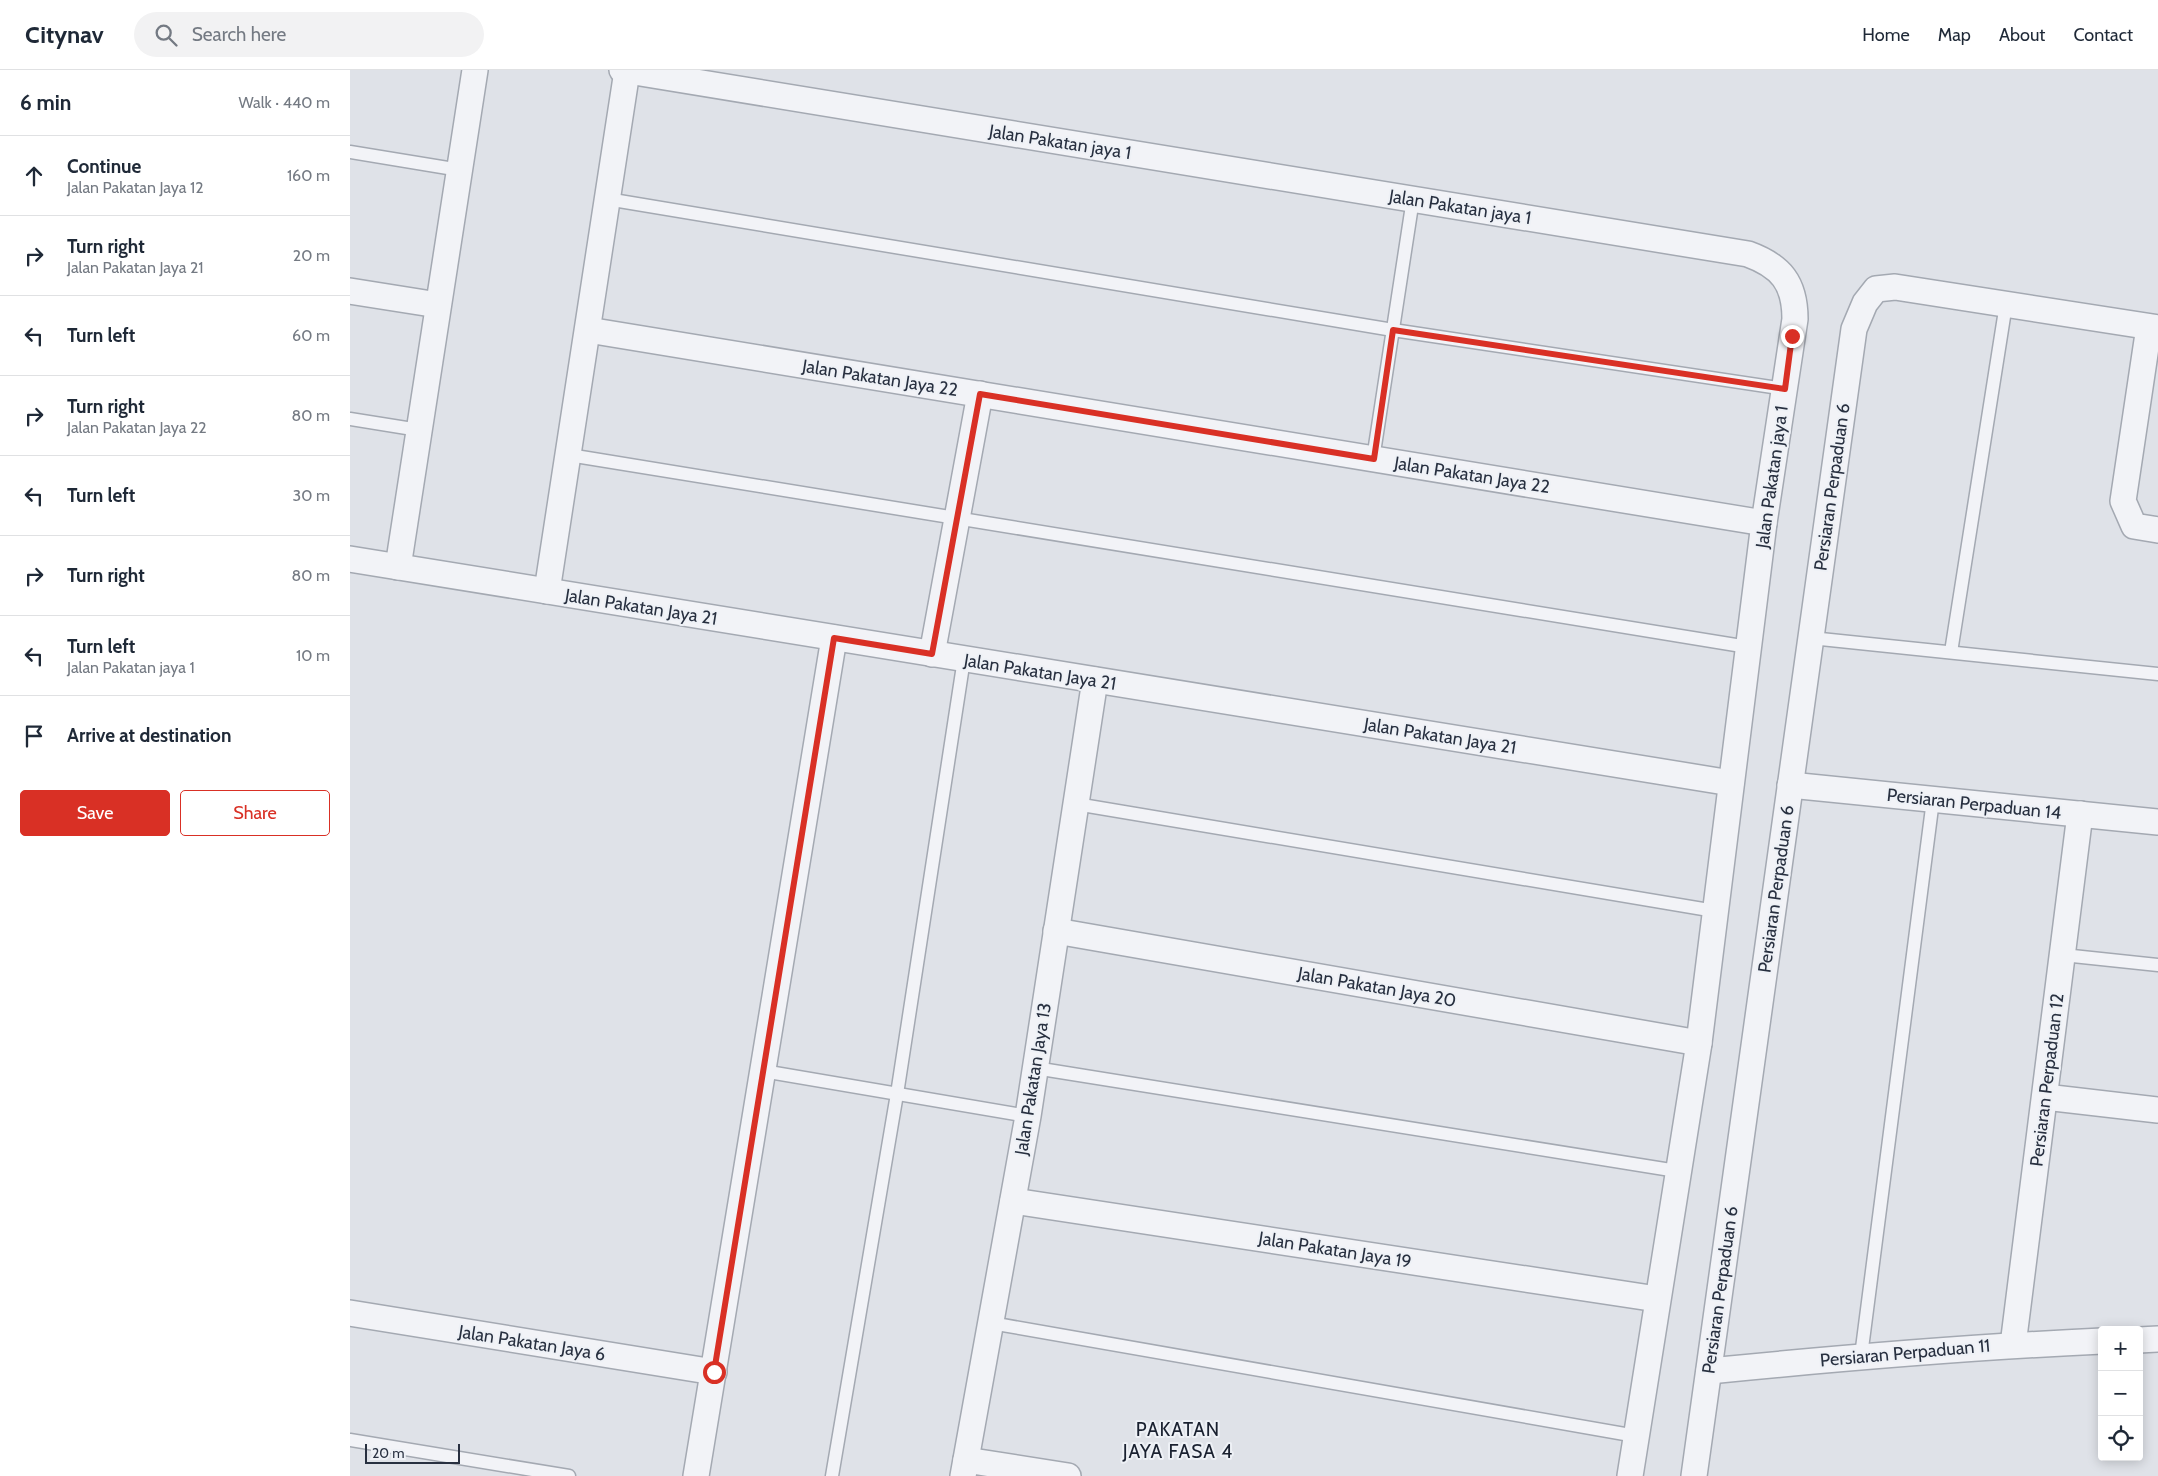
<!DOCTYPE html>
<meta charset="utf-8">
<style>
:root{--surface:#fff;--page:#f2f2f3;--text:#1f2937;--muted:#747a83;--line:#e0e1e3;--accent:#d93025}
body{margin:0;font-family:Cabin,sans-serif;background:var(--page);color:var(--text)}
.controls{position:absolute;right:15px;bottom:15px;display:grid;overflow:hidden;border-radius:5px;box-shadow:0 2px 12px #0003}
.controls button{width:45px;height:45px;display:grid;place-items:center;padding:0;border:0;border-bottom:1px solid var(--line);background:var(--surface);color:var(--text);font:25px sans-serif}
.scale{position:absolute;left:15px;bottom:12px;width:95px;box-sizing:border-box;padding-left:5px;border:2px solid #283040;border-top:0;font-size:14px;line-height:18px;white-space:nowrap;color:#283040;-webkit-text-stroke:4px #eef1f6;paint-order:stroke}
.stop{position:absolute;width:15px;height:15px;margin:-11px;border:4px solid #d93025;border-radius:50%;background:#fff}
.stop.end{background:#d93025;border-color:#fff;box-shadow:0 1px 5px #0008}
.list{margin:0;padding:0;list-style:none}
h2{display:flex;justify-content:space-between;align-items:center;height:65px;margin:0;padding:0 20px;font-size:21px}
h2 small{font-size:16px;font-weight:400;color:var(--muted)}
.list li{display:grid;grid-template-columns:32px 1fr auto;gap:15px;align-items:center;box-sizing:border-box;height:80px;padding:0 20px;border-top:1px solid var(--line)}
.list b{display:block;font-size:19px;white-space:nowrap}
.list p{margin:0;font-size:16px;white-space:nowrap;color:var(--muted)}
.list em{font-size:16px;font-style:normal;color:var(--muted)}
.actions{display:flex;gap:10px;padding:15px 20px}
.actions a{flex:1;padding:11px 0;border:1px solid var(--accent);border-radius:5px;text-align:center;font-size:18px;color:var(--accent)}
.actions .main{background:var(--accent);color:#fff}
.icon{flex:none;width:28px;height:28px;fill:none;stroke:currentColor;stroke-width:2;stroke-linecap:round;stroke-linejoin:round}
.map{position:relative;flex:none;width:1808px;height:1406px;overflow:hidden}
header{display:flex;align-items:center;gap:30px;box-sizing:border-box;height:70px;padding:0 25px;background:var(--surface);border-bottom:1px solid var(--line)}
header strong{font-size:24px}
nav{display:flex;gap:28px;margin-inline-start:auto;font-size:18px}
.search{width:350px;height:45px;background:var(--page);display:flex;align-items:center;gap:12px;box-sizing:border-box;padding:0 18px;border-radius:28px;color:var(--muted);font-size:19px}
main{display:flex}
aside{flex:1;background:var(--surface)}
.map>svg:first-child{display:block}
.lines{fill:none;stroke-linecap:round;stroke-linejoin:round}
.lane-casing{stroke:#a4a9b2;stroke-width:15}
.street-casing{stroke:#a4a9b2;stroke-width:28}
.lane{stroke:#f2f3f7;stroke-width:12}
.street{stroke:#f2f3f7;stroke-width:25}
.route{stroke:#d93025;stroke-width:6}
.labels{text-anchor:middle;stroke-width:4;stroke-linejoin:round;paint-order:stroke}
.street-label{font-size:18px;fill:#283040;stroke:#eef1f6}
.neighbourhood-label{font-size:19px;letter-spacing:1px;fill:#1a2130;stroke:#eef1f6}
</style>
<header>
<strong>Citynav</strong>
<div class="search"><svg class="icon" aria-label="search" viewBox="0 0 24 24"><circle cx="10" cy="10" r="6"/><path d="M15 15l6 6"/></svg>Search here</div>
<nav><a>Home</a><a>Map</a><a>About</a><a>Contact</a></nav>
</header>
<main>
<aside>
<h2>6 min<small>Walk · 440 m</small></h2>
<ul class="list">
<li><svg class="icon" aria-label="ahead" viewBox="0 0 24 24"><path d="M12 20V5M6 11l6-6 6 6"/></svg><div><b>Continue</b><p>Jalan Pakatan Jaya 12</p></div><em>160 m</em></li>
<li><svg class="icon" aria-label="right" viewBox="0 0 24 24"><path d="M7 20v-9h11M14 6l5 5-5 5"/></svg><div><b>Turn right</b><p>Jalan Pakatan Jaya 21</p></div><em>20 m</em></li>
<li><svg class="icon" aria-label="left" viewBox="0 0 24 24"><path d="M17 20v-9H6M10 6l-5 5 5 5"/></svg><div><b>Turn left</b></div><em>60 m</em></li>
<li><svg class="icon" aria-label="right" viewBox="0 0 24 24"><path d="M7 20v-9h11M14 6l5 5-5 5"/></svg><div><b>Turn right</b><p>Jalan Pakatan Jaya 22</p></div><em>80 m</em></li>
<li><svg class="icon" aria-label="left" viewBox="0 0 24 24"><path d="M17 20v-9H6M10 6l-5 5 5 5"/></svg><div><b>Turn left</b></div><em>30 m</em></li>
<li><svg class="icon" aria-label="right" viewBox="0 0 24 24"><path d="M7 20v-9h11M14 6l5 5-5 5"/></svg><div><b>Turn right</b></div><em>80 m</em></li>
<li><svg class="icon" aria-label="left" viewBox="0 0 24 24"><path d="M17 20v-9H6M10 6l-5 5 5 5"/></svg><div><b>Turn left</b><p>Jalan Pakatan jaya 1</p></div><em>10 m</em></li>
<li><svg class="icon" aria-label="arrive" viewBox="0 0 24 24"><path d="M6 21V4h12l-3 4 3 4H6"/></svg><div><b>Arrive at destination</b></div></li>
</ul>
<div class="actions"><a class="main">Save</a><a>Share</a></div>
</aside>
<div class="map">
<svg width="1808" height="1406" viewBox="0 0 1808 1406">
<rect width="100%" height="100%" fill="#dfe2e8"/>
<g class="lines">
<g class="lane-casing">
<g id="lane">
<polyline points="0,82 110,100"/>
<polyline points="257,129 1043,260 1435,319"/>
<polyline points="0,349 69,360"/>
<polyline points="219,385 1398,577"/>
<polyline points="1023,389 1063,129"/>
<polyline points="1461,568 1808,604"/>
<polyline points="1601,582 1656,234"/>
<polyline points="726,734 1365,841"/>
<polyline points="1713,885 1808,895"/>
<polyline points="685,998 1327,1101"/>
<polyline points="413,1001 678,1046"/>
<polyline points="641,1253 1286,1366"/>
<polyline points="1511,1286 1583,730"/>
<polyline points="0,1370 219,1406"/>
<polyline points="482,1406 547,1024 614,589"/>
</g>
</g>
<g class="street-casing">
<g id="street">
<path d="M272,0l1126,184c33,12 47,29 47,65l-31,204 -65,520 -69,433"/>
<polyline points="0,221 88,235"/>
<polyline points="1799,257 1773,431 1784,456 1808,460"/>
<polyline points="238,260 1414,453"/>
<polyline points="0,489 1381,713"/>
<polyline points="48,497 125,0"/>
<polyline points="197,521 277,1"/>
<polyline points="582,584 630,324"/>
<polyline points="1440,715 1808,752"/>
<polyline points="706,861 1349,973"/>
<polyline points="1695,1027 1808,1040"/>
<polyline points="663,1131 1307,1229"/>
<polyline points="0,1243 364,1302"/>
<polyline points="1789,1270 1808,1269"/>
<polyline points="1663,1275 1730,744"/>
<path d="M1359,1301c131,-13 261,-24 393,-30"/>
<polyline points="616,1390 718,1406"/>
<polyline points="346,1406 484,568"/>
<polyline points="613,1406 678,1046 745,610"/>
<polyline points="1344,1406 1504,259 1515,233 1526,219 1545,217 1808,258"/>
</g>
</g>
<use href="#lane" class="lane"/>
<use href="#street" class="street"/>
</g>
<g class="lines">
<polyline class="route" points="364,1302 484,568 582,584 630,324 1024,389 1043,260 1435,319 1442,266"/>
</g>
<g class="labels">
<g class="street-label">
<text transform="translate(710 72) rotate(9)" y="6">Jalan Pakatan jaya 1</text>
<text transform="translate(1110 137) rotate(9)" y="6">Jalan Pakatan jaya 1</text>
<text transform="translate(530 308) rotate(9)" y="6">Jalan Pakatan Jaya 22</text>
<text transform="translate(1122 405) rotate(9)" y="6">Jalan Pakatan Jaya 22</text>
<text transform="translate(1422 407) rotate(-82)" y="6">Jalan Pakatan jaya 1</text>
<text transform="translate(1482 417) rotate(-82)" y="6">Persiaran Perpaduan 6</text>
<text transform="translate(291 537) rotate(9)" y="6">Jalan Pakatan Jaya 21</text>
<text transform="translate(690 602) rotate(9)" y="6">Jalan Pakatan Jaya 21</text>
<text transform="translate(1090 666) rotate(9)" y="6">Jalan Pakatan Jaya 21</text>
<text transform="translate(1624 734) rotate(6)" y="6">Persiaran Perpaduan 14</text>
<text transform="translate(1426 819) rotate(-82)" y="6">Persiaran Perpaduan 6</text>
<text transform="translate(1027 917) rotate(10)" y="6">Jalan Pakatan Jaya 20</text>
<text transform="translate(683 1009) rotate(-81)" y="6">Jalan Pakatan Jaya 13</text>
<text transform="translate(1697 1010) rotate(-83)" y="6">Persiaran Perpaduan 12</text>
<text transform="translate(985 1180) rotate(9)" y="6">Jalan Pakatan Jaya 19</text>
<text transform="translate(1370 1220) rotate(-82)" y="6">Persiaran Perpaduan 6</text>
<text transform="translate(182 1273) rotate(9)" y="6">Jalan Pakatan Jaya 6</text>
<text transform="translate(1555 1283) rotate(-5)" y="6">Persiaran Perpaduan 11</text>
</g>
<g class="neighbourhood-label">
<text x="828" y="1366">PAKATAN<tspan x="828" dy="22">JAYA FASA 4</tspan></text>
</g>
</g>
</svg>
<div class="controls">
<button>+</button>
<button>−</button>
<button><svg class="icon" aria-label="locate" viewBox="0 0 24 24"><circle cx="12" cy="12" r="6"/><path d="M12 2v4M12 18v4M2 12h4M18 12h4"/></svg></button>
</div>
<div class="scale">20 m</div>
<div class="stop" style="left:364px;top:1302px"></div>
<div class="stop end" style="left:1442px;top:266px"></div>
</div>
</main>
